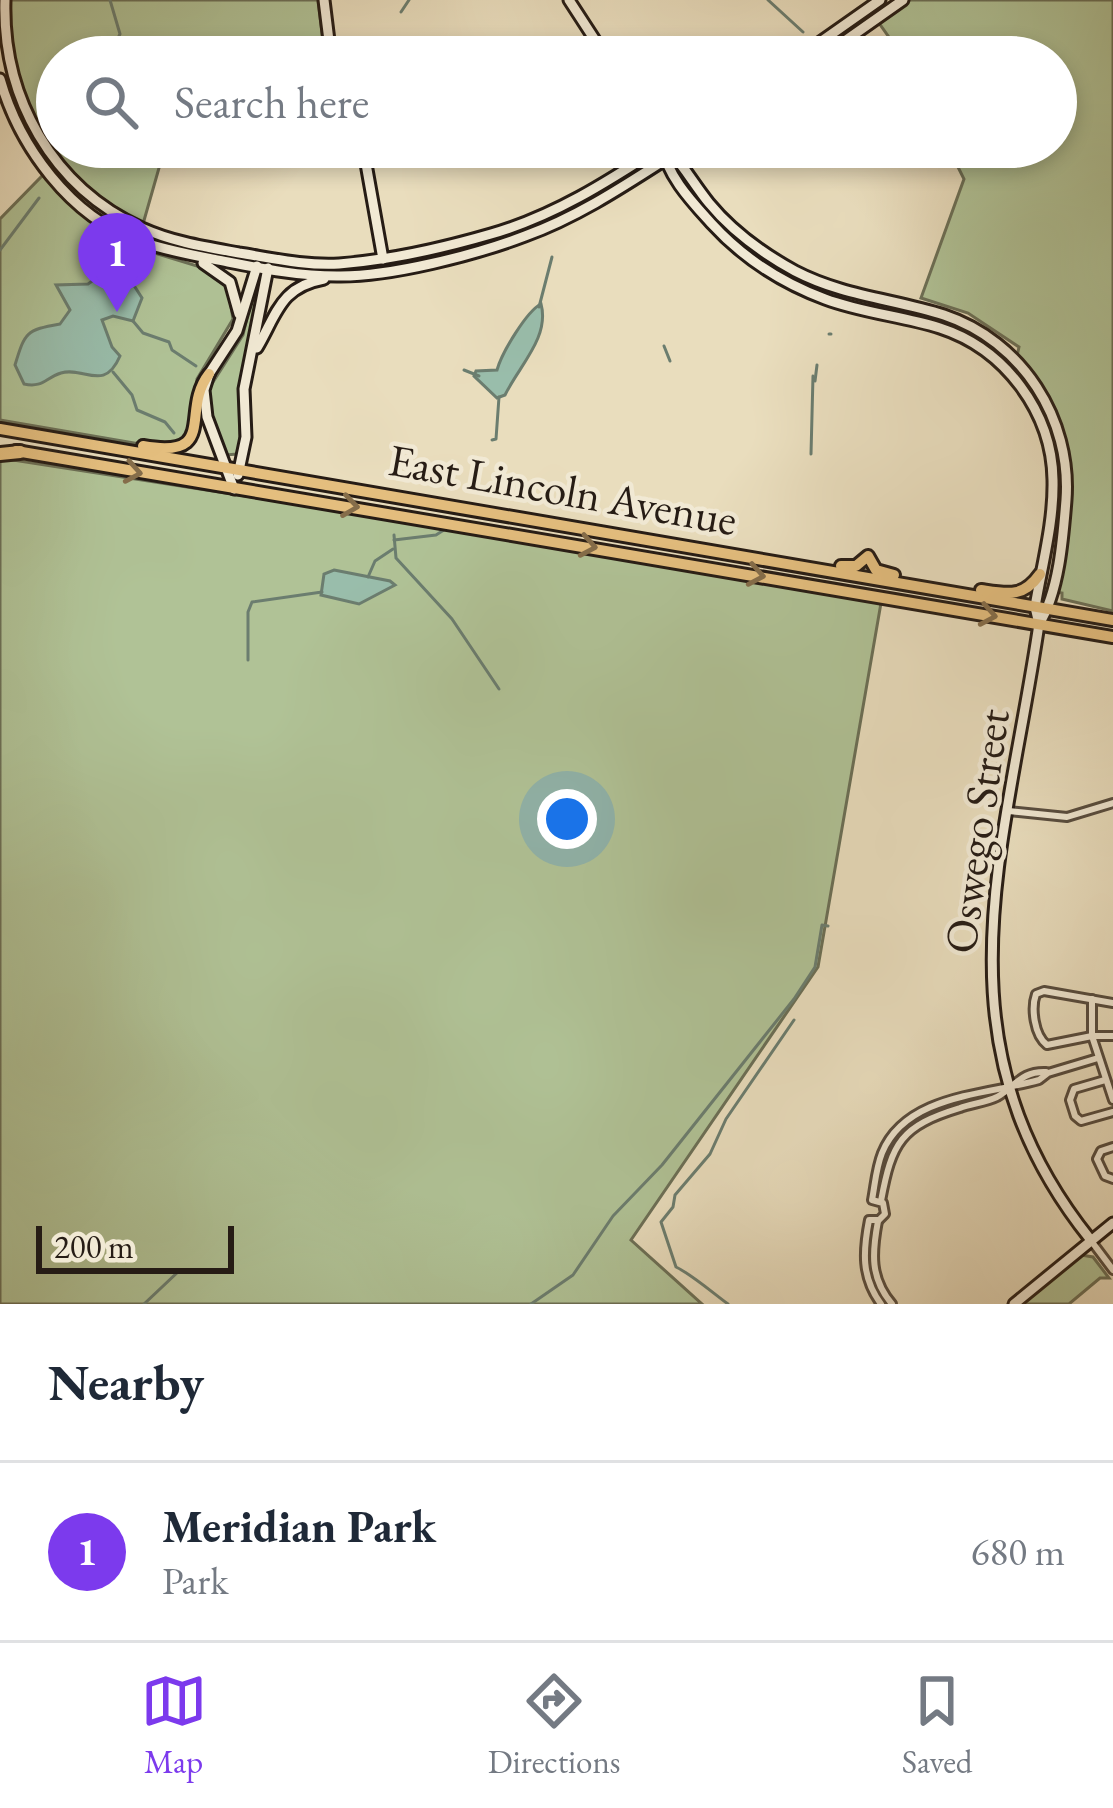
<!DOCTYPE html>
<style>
:root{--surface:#fff;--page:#f6f6f7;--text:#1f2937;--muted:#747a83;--line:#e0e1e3;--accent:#7c3aed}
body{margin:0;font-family:"EB Garamond",serif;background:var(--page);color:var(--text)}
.scale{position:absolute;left:36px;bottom:30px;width:198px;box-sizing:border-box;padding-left:12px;border:6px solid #261c15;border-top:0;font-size:33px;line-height:42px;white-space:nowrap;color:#261c15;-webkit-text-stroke:9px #f1e9d4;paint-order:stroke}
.you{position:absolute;left:567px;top:819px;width:42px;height:42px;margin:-30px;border:9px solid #fff;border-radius:50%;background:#1a73e8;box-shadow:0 0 0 18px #1a73e833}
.badge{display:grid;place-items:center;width:78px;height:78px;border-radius:50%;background:var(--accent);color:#fff;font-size:39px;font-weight:700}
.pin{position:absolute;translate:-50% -99px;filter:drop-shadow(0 3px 6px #0008)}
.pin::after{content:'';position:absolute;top:63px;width:42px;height:36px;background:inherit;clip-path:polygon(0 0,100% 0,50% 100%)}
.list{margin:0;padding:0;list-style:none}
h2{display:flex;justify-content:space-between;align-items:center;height:156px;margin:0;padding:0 48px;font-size:51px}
h2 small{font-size:39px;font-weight:400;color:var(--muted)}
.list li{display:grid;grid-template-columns:78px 1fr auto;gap:36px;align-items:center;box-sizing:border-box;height:180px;padding:0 48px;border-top:3px solid var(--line)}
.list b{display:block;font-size:45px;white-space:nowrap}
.list p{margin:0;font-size:39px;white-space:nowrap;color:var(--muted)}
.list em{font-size:39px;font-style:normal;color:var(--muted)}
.icon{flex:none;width:66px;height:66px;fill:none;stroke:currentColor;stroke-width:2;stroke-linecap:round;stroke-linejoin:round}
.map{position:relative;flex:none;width:1113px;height:1304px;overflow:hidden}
.search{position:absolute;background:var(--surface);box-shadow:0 6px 18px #0003;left:36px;right:36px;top:36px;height:132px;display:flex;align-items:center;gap:30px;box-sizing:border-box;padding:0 42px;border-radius:66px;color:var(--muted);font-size:45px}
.sheet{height:336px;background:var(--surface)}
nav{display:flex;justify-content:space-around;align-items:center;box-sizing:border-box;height:168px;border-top:3px solid var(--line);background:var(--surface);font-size:33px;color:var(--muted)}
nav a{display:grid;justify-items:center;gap:6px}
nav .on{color:var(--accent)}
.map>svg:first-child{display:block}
.green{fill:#b0c296;stroke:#6b6f56;stroke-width:3}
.water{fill:#99bdab;stroke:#6b7d6f;stroke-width:3}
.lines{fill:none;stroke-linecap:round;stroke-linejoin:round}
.stream{stroke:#6b7d6f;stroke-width:3}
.street-casing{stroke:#574c3f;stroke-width:12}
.secondary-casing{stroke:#261c15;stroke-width:15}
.primary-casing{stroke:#261c15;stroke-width:16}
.highway-casing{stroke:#261c15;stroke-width:18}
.street{stroke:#f1e9d4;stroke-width:6}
.secondary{stroke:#f1e9d4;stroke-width:9}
.primary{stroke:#e4be7e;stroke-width:10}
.highway{stroke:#e4be7e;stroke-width:12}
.oneway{stroke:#856d4a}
.labels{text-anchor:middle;stroke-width:9;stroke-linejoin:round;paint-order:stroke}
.street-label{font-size:45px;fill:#261c15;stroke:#f1e9d4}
</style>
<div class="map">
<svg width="1113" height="1304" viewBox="0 0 1113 1304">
<rect width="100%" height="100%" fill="#e9ddbd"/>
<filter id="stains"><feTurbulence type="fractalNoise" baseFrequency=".00167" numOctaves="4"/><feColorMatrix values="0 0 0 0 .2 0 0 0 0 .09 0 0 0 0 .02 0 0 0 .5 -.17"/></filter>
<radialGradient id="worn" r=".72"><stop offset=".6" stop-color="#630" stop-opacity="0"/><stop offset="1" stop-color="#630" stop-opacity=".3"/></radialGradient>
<g class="green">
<path d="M9,0h309l7,57h-268v90h108l-22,77c-92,-49 -133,-121 -134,-224z"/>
<path d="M909,0h204v611l-51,-12v-6l-7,-1c13,-93 31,-159 -38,-236l2,-9 -51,-34 -47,-15 43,-119 -16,-32h108v-90h-153l-24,-34z"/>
<polygon points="43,175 73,206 107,231 158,254 207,269 228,288 233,319 197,379 194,417 183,441 163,448 0,420 0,219"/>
<polygon points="259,282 261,284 239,387 240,446 237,454 226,455 211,419 208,390 243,335 255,283"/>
<polygon points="0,458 374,516 881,603 818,967 631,1240 702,1304 0,1304"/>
<polygon points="1081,1255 1093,1257 1109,1278 1100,1278 1069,1304 1022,1304"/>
</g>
<g class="water">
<path d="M124,270l18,28 -9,23 -20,-5 -11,4 10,27 8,9c-16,37 -36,10 -59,17 -16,5 -18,15 -37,11l-9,-19c10,-33 11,-35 45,-41l10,-14 -14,-25 32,-1 14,-10z"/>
<path d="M541,304c9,33 -22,62 -36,91l-8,3 -23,-22 2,-5 21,-1c5,-18 30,-59 44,-66z"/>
<polygon points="334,570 390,581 395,585 359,604 321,595 324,574"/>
</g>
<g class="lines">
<g class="stream">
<polyline points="768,0 803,32"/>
<polyline points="401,12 409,0"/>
<polyline points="109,57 120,34 110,0"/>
<polyline points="719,161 735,163"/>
<polyline points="0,250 39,198"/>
<polyline points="539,307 552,257"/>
<polyline points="133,321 143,333 169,342 172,350 196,366"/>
<polyline points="829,334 831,334"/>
<polyline points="664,346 670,361"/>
<polyline points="464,370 479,376"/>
<polyline points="113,372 132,395 137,410 165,422 174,433"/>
<polyline points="815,381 817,365"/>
<polyline points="492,440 496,439 499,397"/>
<polyline points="811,454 813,376"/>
<polyline points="394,535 396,558 452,619 499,689"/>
<polyline points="394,540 436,535 447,528"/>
<polyline points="368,577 375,561 393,549"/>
<polyline points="248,660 248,612 252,602 322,592"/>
<polyline points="998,759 1003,721"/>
<polyline points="992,790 998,763"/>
<polyline points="144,1304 179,1271"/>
<polyline points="531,1304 573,1275 613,1216 662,1165 794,999 815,967 822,925 828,926"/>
<path d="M728,1304c-15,-11 -37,-30 -52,-37l-15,-45 12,-15 2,-12 35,-41 16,-35 68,-99"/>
</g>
<g class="street-casing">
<g id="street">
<polyline points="1009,811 1067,817 1113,803"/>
<polyline points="1092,999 1092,1036 1113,1100"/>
<path d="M1113,1003l-69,-12 -8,3c-5,14 -2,41 11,51l45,-9h21"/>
<polyline points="1105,1080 1074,1089 1070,1100 1075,1116 1081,1121 1113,1112"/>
<polyline points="1113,1147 1101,1151 1097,1159 1105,1176 1113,1179"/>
<path d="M881,1201c11,-59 20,-75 79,-93 11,-4 27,-6 37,-11 19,-11 24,-26 49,-25"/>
<path d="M878,1221c-6,32 -8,57 14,83"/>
<polyline points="1092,1242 1113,1270"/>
<path d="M881,1304c-20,-27 -18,-53 -12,-84h10l6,-6 -2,-11 -11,-3c3,-16 4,-32 10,-47 24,-59 105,-58 157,-73l9,-7 50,-15"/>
</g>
</g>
<g class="secondary-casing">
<g id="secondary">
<path d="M5,0c-3,97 47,187 137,228 31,14 64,19 97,25 32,5 67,13 100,11 50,-4 104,-16 152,-30 63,-18 116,-52 170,-87"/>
<polyline points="324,0 331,57"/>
<polyline points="569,0 606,57"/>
<polyline points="799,57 880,0"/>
<polyline points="822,57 903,0"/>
<path d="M0,79c19,67 70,138 139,162 28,10 59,15 89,21 36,7 72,14 109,14 53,1 138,-21 188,-40 58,-21 108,-56 160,-89"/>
<polyline points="363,147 383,259"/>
<path d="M663,147c3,28 30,56 48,76 31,34 71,60 114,76 37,14 77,17 115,29 65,21 112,84 113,152 1,42 -11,85 -18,127l4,17c-33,225 -108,416 51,615"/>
<path d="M671,152c14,16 25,35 38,51 23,28 55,51 86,68 48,25 99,28 149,44 78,26 128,104 122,185 -3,38 -7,92 -27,124"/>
<polyline points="203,263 230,282 239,314"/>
<path d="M257,348c20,-34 23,-61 67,-69"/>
<polyline points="238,475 246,437 244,389 268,268"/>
<polyline points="234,489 207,417 204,390 209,374 237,331 257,266"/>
<polyline points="1014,1304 1113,1223"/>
</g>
</g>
<g class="primary-casing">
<g id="primary">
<polyline points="0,429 1113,620"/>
<path d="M143,446c76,13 37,-35 66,-72"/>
<polyline points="16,451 1113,637"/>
<polyline points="841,566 856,566 868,556 876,570 894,575"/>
<path d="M981,590c27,4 42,8 59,-16"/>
</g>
</g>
<g class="highway-casing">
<polyline id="highway" points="0,454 20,452"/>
</g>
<use href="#street" class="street"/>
<use href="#secondary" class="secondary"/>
<use href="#primary" class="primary"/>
<use href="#highway" class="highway"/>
</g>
<defs><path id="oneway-chevron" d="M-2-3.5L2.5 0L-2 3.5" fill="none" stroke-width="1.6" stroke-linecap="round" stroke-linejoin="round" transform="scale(3)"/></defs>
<g class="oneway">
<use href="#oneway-chevron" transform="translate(133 472) rotate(10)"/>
<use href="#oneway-chevron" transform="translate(350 506) rotate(8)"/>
<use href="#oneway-chevron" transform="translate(588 546) rotate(10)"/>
<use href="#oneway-chevron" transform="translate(756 575) rotate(10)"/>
<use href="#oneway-chevron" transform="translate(988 615) rotate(10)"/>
</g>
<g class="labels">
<g class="street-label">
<text transform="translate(563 489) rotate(10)" y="16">East Lincoln Avenue</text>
<text transform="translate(976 831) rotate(-82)" y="16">Oswego Street</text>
</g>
</g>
<rect width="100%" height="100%" filter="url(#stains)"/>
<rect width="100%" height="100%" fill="url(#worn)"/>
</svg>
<div class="scale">200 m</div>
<div class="you"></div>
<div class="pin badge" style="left:117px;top:312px">1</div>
<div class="search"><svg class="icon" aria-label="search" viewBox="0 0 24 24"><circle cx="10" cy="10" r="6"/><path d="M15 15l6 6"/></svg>Search here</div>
</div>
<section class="sheet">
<h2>Nearby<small></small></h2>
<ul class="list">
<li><span class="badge">1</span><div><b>Meridian Park</b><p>Park</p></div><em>680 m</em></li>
</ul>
</section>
<nav>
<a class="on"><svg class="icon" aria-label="map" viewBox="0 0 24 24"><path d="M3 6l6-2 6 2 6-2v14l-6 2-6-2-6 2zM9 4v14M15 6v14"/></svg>Map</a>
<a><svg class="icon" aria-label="directions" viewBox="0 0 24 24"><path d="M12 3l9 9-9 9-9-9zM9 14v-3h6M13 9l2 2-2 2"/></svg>Directions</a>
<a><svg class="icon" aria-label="saved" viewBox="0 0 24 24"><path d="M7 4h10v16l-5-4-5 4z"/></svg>Saved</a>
</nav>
